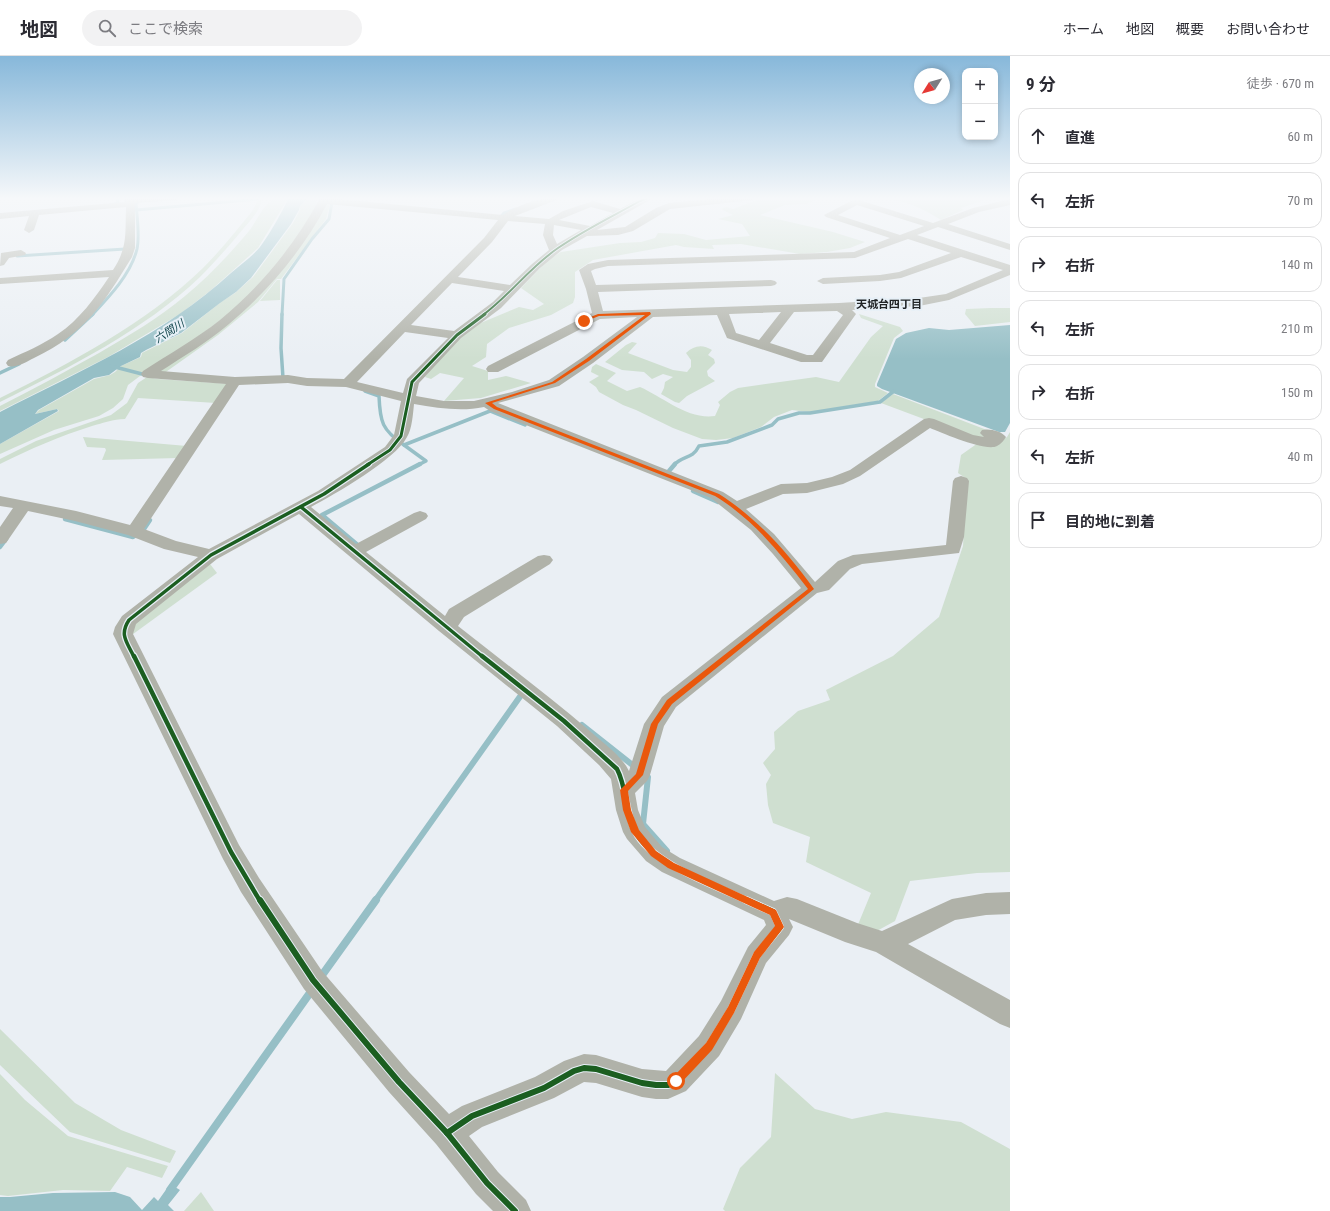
<!DOCTYPE html>
<html lang="ja">
<meta charset="utf-8">
<style>
:root{--surface:#fff;--page:#f2f2f3;--text:#2b2b33;--muted:#7c7c81;--line:#e1e1e2}
body{margin:0;font-family:"Roboto Condensed","Noto Sans JP",sans-serif;background:var(--page);color:var(--text)}
.controls{position:absolute;right:12px;top:12px;display:grid;overflow:hidden;border-radius:8px;box-shadow:0 2px 6px #0003}
.controls button{width:36px;height:36px;display:grid;place-items:center;padding:0;border:0;border-bottom:1px solid var(--line);background:var(--surface);color:var(--text);font:20px sans-serif}
.compass{position:absolute;left:914px;top:12px;width:36px;height:36px;border-radius:50%;background:var(--surface);box-shadow:0 2px 6px #0003;rotate:233deg}
.stop{position:absolute;width:12px;height:12px;margin:-9px;border:3px solid #ea580c;border-radius:50%;background:#fff}
.stop.end{background:#ea580c;border-color:#fff;box-shadow:0 1px 4px #0008}
.list{margin:0;padding:0;list-style:none}
h2{display:flex;justify-content:space-between;align-items:center;height:52px;margin:0;padding:0 16px;font-size:17px}
h2 small{font-size:13px;font-weight:400;color:var(--muted)}
.list li{display:grid;grid-template-columns:26px 1fr auto;gap:12px;align-items:center;box-sizing:border-box;height:56px;margin:0 8px 8px;padding:0 8px;border:1px solid var(--line);border-radius:12px}
.list b{display:block;font-size:15px;white-space:nowrap}
.list em{font-size:13px;font-style:normal;color:var(--muted)}
.icon{flex:none;width:22px;height:22px;fill:none;stroke:currentColor;stroke-width:2;stroke-linecap:round;stroke-linejoin:round}
.map{position:relative;flex:none;width:1010px;height:1155px;overflow:hidden}
header{display:flex;align-items:center;gap:24px;box-sizing:border-box;height:56px;padding:0 20px;background:var(--surface);border-bottom:1px solid var(--line)}
header strong{font-size:19px}
nav{display:flex;gap:22px;margin-inline-start:auto;font-size:14px}
.search{width:280px;height:36px;background:var(--page);display:flex;align-items:center;gap:10px;box-sizing:border-box;padding:0 14px;border-radius:22px;color:var(--muted);font-size:15px}
main{display:flex}
aside{flex:1;background:var(--surface)}
.map>svg:first-child{display:block}
.green{fill:#cfdfd0}
.water{fill:#96bfc6}
.lines{fill:none;stroke-linecap:round;stroke-linejoin:round}
.stream-far4{stroke:#96bfc6;stroke-width:3}
.stream-far3{stroke:#96bfc6;stroke-width:3.5}
.stream-far2{stroke:#96bfc6;stroke-width:4.5}
.stream-far1{stroke:#96bfc6;stroke-width:6}
.stream{stroke:#96bfc6;stroke-width:8}
.minor{fill:#b0b2a9;fill-rule:evenodd}
.cycleway-far4-casing{stroke:#e7f0f7;stroke-width:3.5}
.cycleway-far3-casing{stroke:#e7f0f7;stroke-width:5}
.cycleway-far2-casing{stroke:#e7f0f7;stroke-width:6}
.cycleway-far1-casing{stroke:#e7f0f7;stroke-width:7}
.cycleway-casing{stroke:#e7f0f7;stroke-width:8}
.cycleway-far4{stroke:#1b5e20;stroke-width:2}
.cycleway-far3{stroke:#1b5e20;stroke-width:3}
.cycleway-far2{stroke:#1b5e20;stroke-width:3.5}
.cycleway-far1{stroke:#1b5e20;stroke-width:4.5}
.cycleway{stroke:#1b5e20;stroke-width:6}
.route{fill:#ea580c}
.labels{text-anchor:middle;stroke-width:4;stroke-linejoin:round;paint-order:stroke}
.far-neighbourhood-label{font-size:11px;font-weight:bold;fill:#202426;stroke:#e7f0f7}
.far-water-label{font-size:11px;font-style:italic;fill:#11454c;stroke:#e7f0f7}
</style>
<header>
<strong>地図</strong>
<div class="search"><svg class="icon" aria-label="search" viewBox="0 0 24 24"><circle cx="10" cy="10" r="6"/><path d="M15 15l6 6"/></svg>ここで検索</div>
<nav><a>ホーム</a><a>地図</a><a>概要</a><a>お問い合わせ</a></nav>
</header>
<main>
<div class="map">
<svg width="1010" height="1155" viewBox="0 0 1010 1155">
<rect width="100%" height="100%" fill="#eaeff4"/>
<g class="green">
<polygon points="305,141 317,141 315,159 271,216 237,252 180,294 140,320 128,329 123,343 113,352 99,360 54,374 0,398 0,388 59,355 57,353 35,358 39,354 94,323 110,319 115,316 121,310 141,301 142,297 182,277 221,246 235,237 253,221 293,167 300,154 300,150 308,143"/>
<polygon points="765,141 825,141 806,148 785,149 760,159 833,176 865,186 850,192 827,196 800,198 741,188 712,189 714,193 684,191 676,189 593,204 575,216 575,241 573,247 551,259 509,272 487,288 486,301 472,310 488,315 488,324 506,320 531,327 481,342 444,345 464,322 440,317 431,323 425,321 432,311 471,271 519,251 533,254 544,248 521,232 548,204 561,196 620,187 641,186 655,182 658,177 684,178 706,184 750,180 742,168 718,163 733,159 721,153 726,151 733,153"/>
<path d="M886,141h25l1,2 27,1 5,-3h42l4,1 -29,10 2,2 -22,10c-17,-11 -36,-20 -56,-21z"/>
<path d="M262,143c-2,13 -15,25 -23,35 -13,15 -25,29 -39,43 -57,54 -130,90 -200,125v-4c72,-36 145,-74 203,-130 18,-18 34,-38 50,-58l5,-10z"/>
<path d="M275,143l12,1 -29,48 -48,43 -30,23 -72,43 -108,54v-5c34,-17 66,-35 99,-53 29,-17 60,-35 86,-57 23,-19 45,-42 64,-65 8,-10 14,-27 26,-32z"/>
<polygon points="330,148 326,163 281,223 277,223 258,246 218,279 163,318 153,317 236,258 326,149"/>
<polygon points="277,224 280,224 280,244 260,245"/>
<polygon points="991,252 1010,252 1010,266 975,270 965,258 966,253"/>
<path d="M859,258l41,13 3,4 -9,7 -19,46v3l13,6 -10,8 -68,11 -18,-2 -18,7 -13,10 -28,11 -17,2 -14,-1 -29,-11 -37,-18 -13,-5 -24,-13 -3,-5 -7,-5 10,-6 -8,-4 1,-5 4,-3 20,9 -9,8 20,10 13,-4c23,10 48,33 75,29l5,-11 -2,-3 12,-10 8,-4 78,-11 23,5 32,-45 12,-11 -22,-8z"/>
<path d="M632,286l5,1 -9,10 45,17 14,2 4,-5v-7l-5,-7c8,-8 17,-9 26,-3l-4,5 6,4 1,4 -8,8 1,5 7,5 -28,15 -8,7 -4,-1 -14,-8 3,-6 1,-6 8,-5 -10,-3 -11,5 -8,-7 -22,-2 -17,-8 21,-17z"/>
<path d="M147,321l11,2 72,5 -14,19 -78,-5 -13,21c-12,0 -22,4 -33,7 -32,10 -62,23 -92,38v-5l36,-18 75,-26 16,-12 11,-20z"/>
<polygon points="893,338 1000,379 994,381 972,381 881,347"/>
<polygon points="1010,376 1010,816 977,817 910,825 895,865 875,876 857,871 871,837 806,806 810,781 773,767 768,749 766,728 771,719 763,707 775,693 774,676 798,655 830,644 826,634 893,600 939,561 963,490 967,423 958,417 961,399 978,387 992,391 1007,381"/>
<polygon points="83,381 187,390 178,402 102,404 106,394 105,392 87,391"/>
<polygon points="210,508 217,517 129,581 129,572"/>
<polygon points="0,973 75,1047 121,1074 176,1095 170,1107 70,1076 0,1009"/>
<polygon points="775,1017 815,1053 852,1063 886,1056 961,1066 1010,1093 1010,1155 725,1155 723,1153 740,1112 771,1081"/>
<polygon points="0,1018 25,1044 68,1080 168,1110 162,1122 127,1111 110,1135 63,1134 8,1140 0,1139"/>
<polygon points="201,1136 214,1155 184,1155"/>
</g>
<g class="water">
<path d="M289,141h15l3,2 -7,7 -1,4 -8,14 -40,54 -15,14 -16,11 -39,30 -35,17 -5,3 -1,4 -19,9 -12,9 -15,3 -56,32 -3,4 22,-5 1,2 -58,33v-32c80,-41 164,-77 231,-139 9,-8 21,-16 29,-26 11,-15 21,-33 29,-50z"/>
<polygon points="1010,269 1010,367 1005,376 999,376 882,333 877,330 877,328 896,283 906,277 929,272 949,274"/>
<polygon points="170,1128 180,1134 168,1149 174,1155 0,1155 0,1141 10,1141 53,1137 115,1136 130,1141 142,1154 154,1141 158,1145"/>
</g>
<g class="lines">
<g class="stream-far4">
<polyline points="273,142 294,142"/>
<polyline points="542,144 551,141"/>
<polyline points="114,148 118,147 117,141"/>
<polyline points="136,154 258,143"/>
<polyline points="499,163 504,157 516,153"/>
<polyline points="17,200 125,193"/>
<path d="M92,259c17,-18 39,-41 45,-66 3,-14 0,-31 -1,-46l2,-1"/>
<polyline points="282,259 284,223 312,183 329,163 333,141"/>
</g>
<g class="stream-far3">
<polyline points="282,258 281,292 283,322"/>
<polyline points="65,284 93,258"/>
<polyline points="111,310 146,319"/>
<polyline points="0,317 19,308"/>
<path d="M365,335l14,5c1,26 3,34 25,49l86,-34 35,14"/>
<polyline points="404,389 426,405 418,409"/>
<path d="M674,409c9,-10 18,-5 25,-19l28,-4 45,-17 6,-6 21,-6h11l70,-11 14,-11"/>
</g>
<g class="stream-far2">
<polyline points="669,415 675,408"/>
<polyline points="693,435 718,446"/>
<polyline points="65,463 133,481 144,473 150,464"/>
<polyline points="0,491 6,483"/>
<polyline points="360,491 322,459 420,408"/>
</g>
<g class="stream-far1">
<polyline points="582,669 635,711"/>
<polyline points="645,718 648,721 643,768 667,795"/>
<polyline points="375,845 524,635"/>
</g>
<g class="stream">
<polyline points="320,922 376,844"/>
<polyline points="170,1134 312,934"/>
</g>
<g class="minor">
<path d="M122,141h60l-5,3 -42,3v45l-3,9c-29,47 -46,76 -98,101 -8,4 -17,10 -26,8l-2,-3 2,-3c17,-8 34,-15 50,-26 21,-14 37,-36 51,-57l-109,7v-6l113,-8c15,-23 12,-36 13,-63l-87,8 -5,15 -5,3 -5,-3 5,-14 -29,3v-6l125,-11z"/>
<path d="M318,141l185,18c16,-11 39,-18 58,-18l-2,2 -44,17 34,3 14,-8 30,-10 27,8 22,-12h13l-58,33 28,-3 31,-19 13,-5 58,-6h30l-5,3 -82,9 -37,22 -15,4 -31,1 -25,14 -22,18 -39,40 -40,30 -42,45 -3,13 28,5h30l38,-9 37,-12 34,-23 54,-40 -37,2 -102,53h-10l-2,-3 2,-3 104,-53 -6,-24 -7,-19 9,-6 20,-4 246,-8 36,-14 -64,-21 -2,-2 29,-15h6l74,23 40,-15 37,-9v6l-31,7 -31,12 62,20v6l-72,-23 -21,8 93,30v10l-61,25 -30,6 -67,4 4,4 -34,48h-21l-74,-24 -10,-23 -64,2 -60,46 -34,23 -61,17 225,89 14,9 44,-17 26,-1 25,-6 18,-7 74,-51 5,-1 5,1 39,16 11,2 -4,-4 2,-3c7,-2 20,1 24,7 -2,3 -5,7 -9,9 -11,6 -55,-13 -67,-18l-70,48 -17,8 -36,9 -24,1 -37,15 28,25 41,48 23,-21 15,-6 93,-10 7,-64 2,-3 6,-2 6,2 2,3 -5,56 -5,16 -97,11 -12,5 -21,21 -12,3 -141,114 -12,19 -14,49 -3,6 -12,12 3,17 7,17 17,20 18,11 94,43 13,-4 10,2 60,24 25,8 70,-32 34,-6 24,-1v22l-24,1 -31,5 -47,24 102,56v28l-10,-4 -124,-72 -31,-10 -56,-23 4,8 -4,8 -23,28 -25,56 -22,37 -33,35 -18,8h-12l-14,-2 -46,-14 -12,-1 -30,16 -72,29 -13,9 29,36 28,28 5,11h-38l-17,-17 -40,-50 -47,-52 -85,-103 -63,-97 -18,-33 -110,-225 2,-7 7,-11 76,-59 -34,-8 -36,-14 -53,-14 -47,-10 -22,32 -6,1v-17l13,-19 -13,-2v-10l76,15 54,14 96,-141 -78,-6 -5,-1 -2,-3 2,-3c26,-17 53,-32 77,-51 40,-33 74,-74 99,-120zM327,148l171,16 -14,18 -140,141 -37,-1 -19,-3 -53,2 -74,-6c23,-15 47,-29 68,-47 39,-33 74,-74 98,-120zM857,149l67,21 -24,9 -62,-20zM591,151l22,6 -23,13 -31,-6zM508,165l37,3 -2,11 6,15 -17,14 -22,21 -52,-8 34,-35zM554,169l27,5 -24,14 -4,-9zM908,183l43,14 -52,19 -19,3 -57,3 -6,3 6,3 57,-3 21,-3 60,-21 42,13 -57,24 -27,4 -80,5 -236,8 -5,-19 173,-6 4,-1 2,-2 -2,-2 -4,-1 -175,5 -5,-14 4,-2 13,-3 247,-8zM452,227l52,8 -11,11 -39,29 -43,-6zM837,255l6,4 -30,40h-6l-37,-12 24,-31zM781,256l-22,28 -23,-7 -7,-19zM405,276l43,6 -41,41 -4,14 -46,-11zM288,327l19,3 39,1 55,14 -7,34 -9,12 -67,44 -109,58 -33,-8 -32,-12 95,-144zM414,348c24,4 47,8 70,3l6,4 221,87 40,32 22,24 28,34 -139,109 -18,27 -15,47c-8,-16 -25,-27 -38,-39 -43,-37 -89,-71 -133,-106l6,-9 86,-53 3,-4 -3,-4 -6,-1 -6,1 -89,53 -4,7 -79,-64 60,-33 2,-3 -2,-3 -6,-2 -6,2 -58,31 -45,-37c24,-13 84,-47 96,-70 5,-8 6,-23 7,-33zM299,458l140,117 118,95 42,39 12,14 5,31 7,22 4,7 19,22 16,11 102,48 2,5 -18,22 -27,54 -22,35 -33,35 -24,-2 -46,-14 -12,-1 -20,7 -29,16 -73,29 -13,8 -40,-42 -87,-101 -63,-93 -20,-33 -106,-211 3,-10 81,-65z"/>
<polygon points="21,194 26,197 25,199 9,202 4,209 0,210 1,197"/>
</g>
<g class="cycleway-far4-casing">
<path id="cycleway-far4" d="M483,259c27,-20 47,-48 75,-67 26,-18 55,-32 82,-47l10,-4"/>
</g>
<g class="cycleway-far3-casing">
<polyline id="cycleway-far3" points="367,409 390,394 401,380 412,326 457,279 485,258"/>
</g>
<g class="cycleway-far2-casing">
<g id="cycleway-far2">
<polyline points="301,451 483,601"/>
<path d="M134,601c-7,-15 -15,-22 -5,-37l82,-65 113,-61 45,-30"/>
</g>
</g>
<g class="cycleway-far1-casing">
<g id="cycleway-far1">
<polyline points="134,600 231,796 260,845"/>
<path d="M482,600l82,65 53,48c10,19 8,42 18,62 15,32 81,55 113,70"/>
</g>
</g>
<g class="cycleway-casing">
<g id="cycleway">
<polyline points="260,844 313,924 399,1026 447,1077 487,1127 515,1155"/>
<polyline points="447,1077 472,1060 544,1032 574,1015 584,1012 596,1013 642,1027 656,1029 668,1029 676,1025 709,990 731,954 757,899 780,871 773,856 746,844"/>
</g>
</g>
<use href="#cycleway-far4" class="cycleway-far4"/>
<use href="#cycleway-far3" class="cycleway-far3"/>
<use href="#cycleway-far2" class="cycleway-far2"/>
<use href="#cycleway-far1" class="cycleway-far1"/>
<use href="#cycleway" class="cycleway"/>
</g>
<linearGradient id="sky" x2="0" y2="1"><stop stop-color="#87b8da"/><stop offset="0.47" stop-color="#f6f8fa"/><stop offset="1" stop-color="#f6f8fa" stop-opacity="0"/></linearGradient>
<rect width="1010" height="303" fill="url(#sky)"/>
<path class="route" d="M650,256l1,2 -62,47 -34,22 -63,20 5,4 222,87c38,24 69,59 95,95l-142,115 -14,20 -15,51 -15,16 3,19 8,20 17,21 18,12 102,47 8,17 -24,31 -26,55 -22,37 -32,34 -4,2 -3,-2 -2,-3 2,-4 33,-34 22,-36 26,-55 21,-26 -5,-11 -102,-47 -17,-12 -20,-24 -8,-22 -3,-20 16,-16 15,-50 16,-24 141,-111c-28,-36 -54,-69 -93,-93l-221,-87 -9,-6 67,-21 34,-23 59,-44 -46,1 -15,6 -1,-2 15,-6z"/>
<g class="labels">
<g class="far-neighbourhood-label">
<text x="889" y="252">天城台四丁目</text>
</g>
<g class="far-water-label">
<text transform="translate(169 275) rotate(-32)" y="4">六間川</text>
</g>
</g>
</svg>
<div class="controls">
<button>+</button>
<button>−</button>
</div>
<svg class="compass" viewBox="-18 -18 36 36"><path d="M0-13l5 13h-10z" fill="#e53935"/><path d="M0 13l5-13h-10z" fill="#7c7c81"/></svg>
<div class="stop" style="left:676px;top:1025px"></div>
<div class="stop end" style="left:584px;top:265px"></div>
</div>
<aside>
<h2>9 分<small>徒歩 · 670 m</small></h2>
<ul class="list">
<li><svg class="icon" aria-label="ahead" viewBox="0 0 24 24"><path d="M12 20V5M6 11l6-6 6 6"/></svg><div><b>直進</b></div><em>60 m</em></li>
<li><svg class="icon" aria-label="left" viewBox="0 0 24 24"><path d="M17 20v-9H6M10 6l-5 5 5 5"/></svg><div><b>左折</b></div><em>70 m</em></li>
<li><svg class="icon" aria-label="right" viewBox="0 0 24 24"><path d="M7 20v-9h11M14 6l5 5-5 5"/></svg><div><b>右折</b></div><em>140 m</em></li>
<li><svg class="icon" aria-label="left" viewBox="0 0 24 24"><path d="M17 20v-9H6M10 6l-5 5 5 5"/></svg><div><b>左折</b></div><em>210 m</em></li>
<li><svg class="icon" aria-label="right" viewBox="0 0 24 24"><path d="M7 20v-9h11M14 6l5 5-5 5"/></svg><div><b>右折</b></div><em>150 m</em></li>
<li><svg class="icon" aria-label="left" viewBox="0 0 24 24"><path d="M17 20v-9H6M10 6l-5 5 5 5"/></svg><div><b>左折</b></div><em>40 m</em></li>
<li><svg class="icon" aria-label="arrive" viewBox="0 0 24 24"><path d="M6 21V4h12l-3 4 3 4H6"/></svg><div><b>目的地に到着</b></div></li>
</ul>
</aside>
</main>
